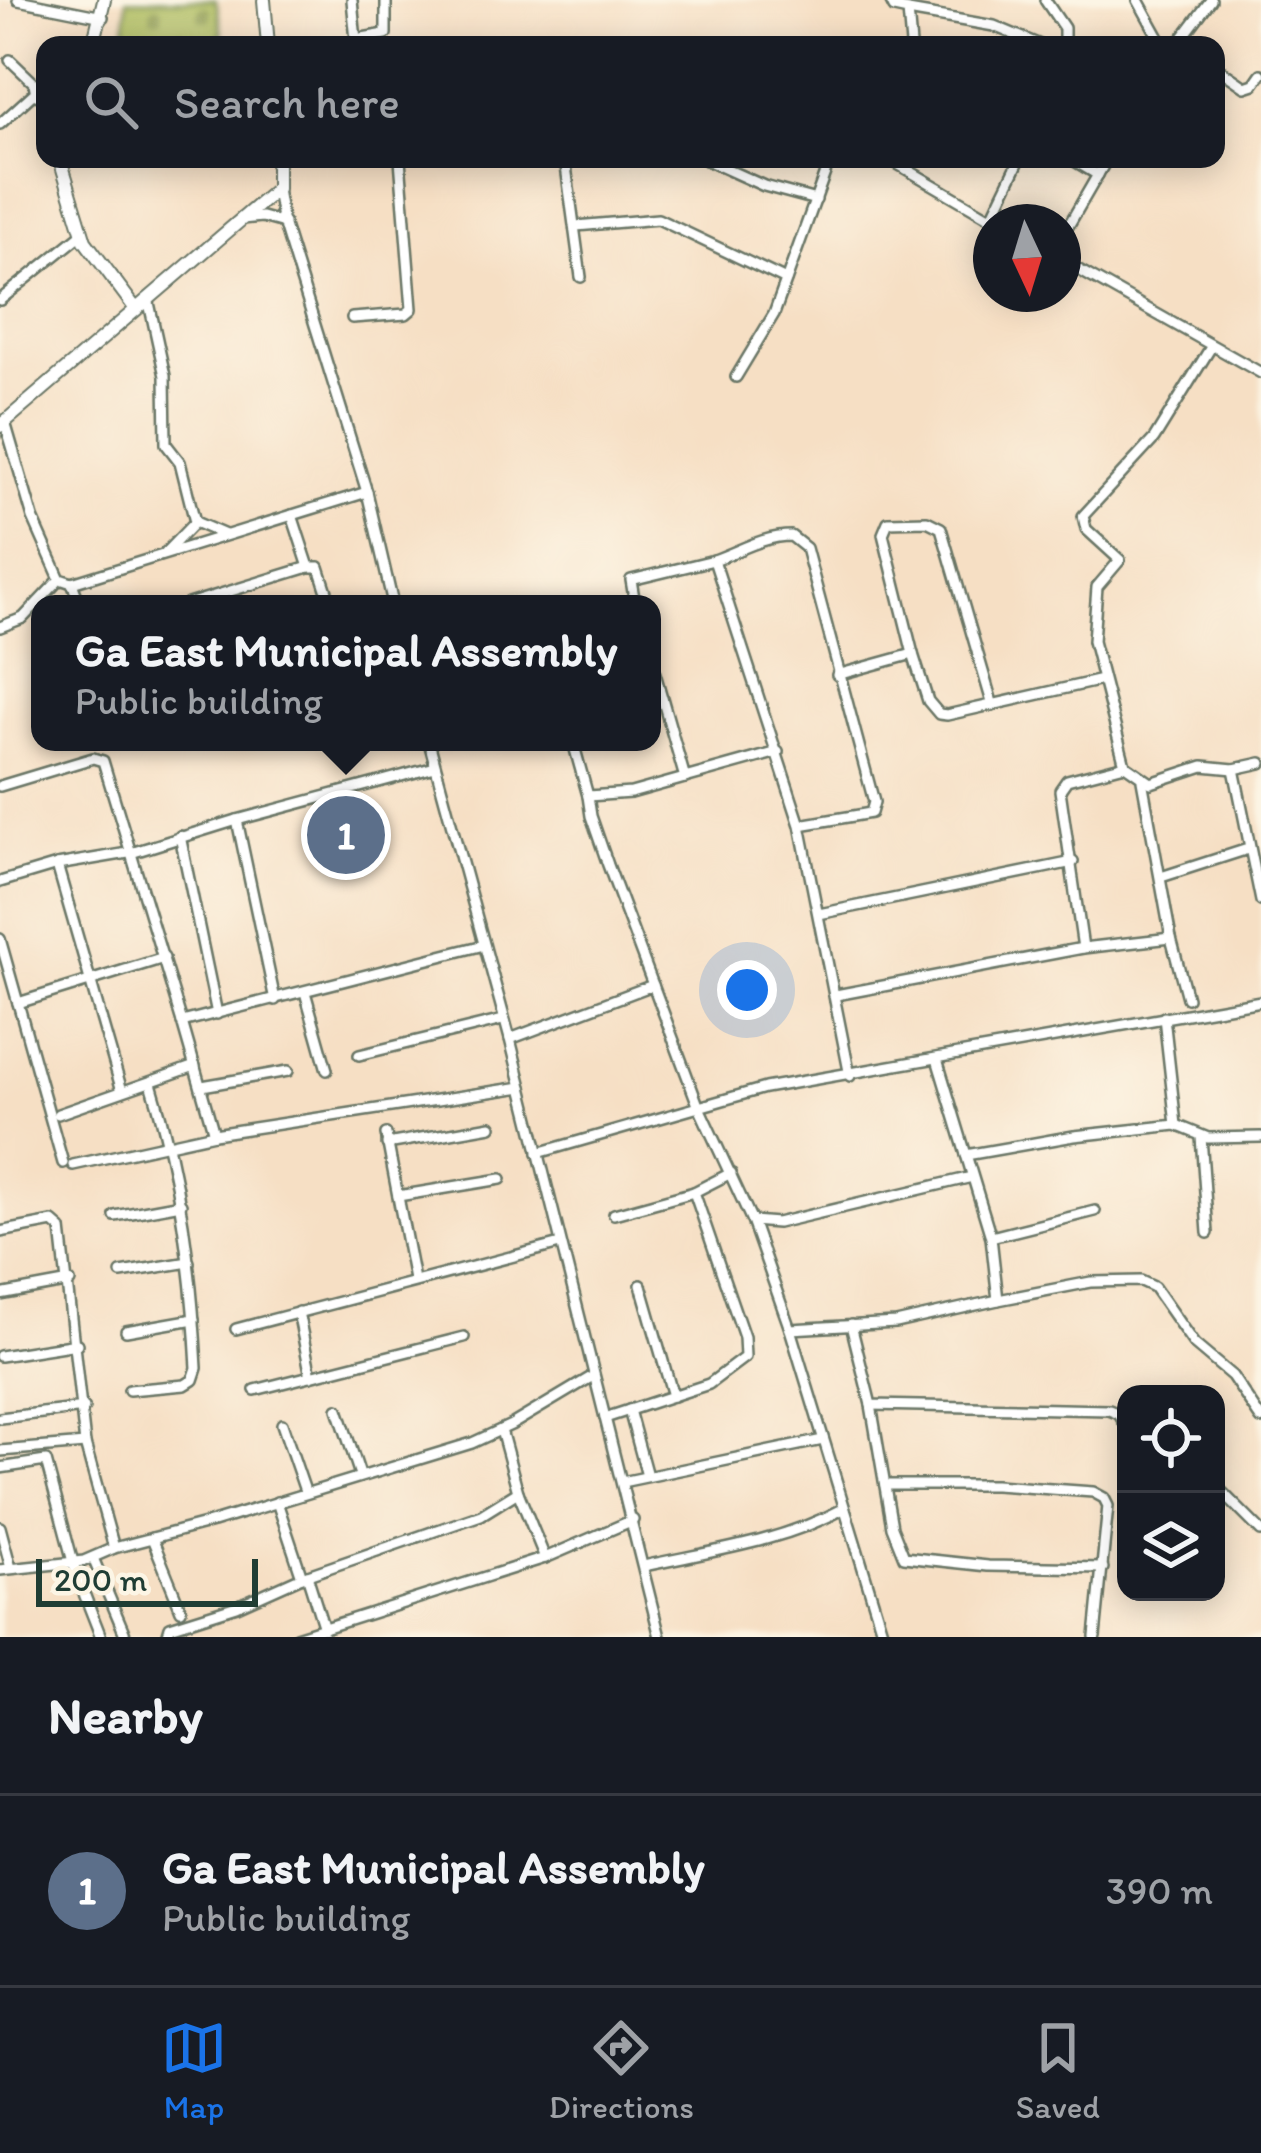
<!DOCTYPE html>
<style>
:root{--surface:#171b24;--page:#20242c;--text:#f1f3f6;--muted:#9ea1a6;--line:#363941;--accent:#1a73e8}
body{margin:0;font-family:Itim,sans-serif;background:var(--page);color:var(--text)}
.controls{position:absolute;right:36px;bottom:36px;display:grid;overflow:hidden;border-radius:24px;box-shadow:0 6px 30px #0003}
.controls button{width:108px;height:108px;display:grid;place-items:center;padding:0;border:0;border-bottom:3px solid var(--line);background:var(--surface);color:var(--text);font:60px sans-serif}
.compass{position:absolute;left:973px;top:204px;width:108px;height:108px;border-radius:50%;background:var(--surface);box-shadow:0 6px 30px #0003;rotate:176deg}
.scale{position:absolute;left:36px;bottom:30px;width:222px;box-sizing:border-box;padding-left:12px;border:6px solid #1f3d34;border-top:0;font-size:33px;line-height:42px;white-space:nowrap;color:#1f3d34;-webkit-text-stroke:9px #fcf5e5;paint-order:stroke}
.you{position:absolute;left:747px;top:990px;width:42px;height:42px;margin:-30px;border:9px solid #fff;border-radius:50%;background:#1a73e8;box-shadow:0 0 0 18px #1a73e833}
.badge{display:grid;place-items:center;width:78px;height:78px;border-radius:50%;background:var(--accent);color:#fff;font-size:39px;font-weight:700}
.pin{position:absolute;translate:-50% -50%;border:6px solid #fff;box-shadow:0 3px 12px #0006}
.popup{position:absolute;left:31px;top:595px;width:630px;height:156px;box-sizing:border-box;display:grid;place-content:center;border-radius:24px;background:var(--surface);filter:drop-shadow(0 3px 9px #0005);font-size:39px;white-space:nowrap;color:var(--muted)}
.popup b{font-size:45px;color:var(--text)}
.popup::after{content:'';position:absolute;left:50%;top:100%;margin-left:-24px;border:24px solid transparent;border-top-color:var(--surface)}
.list{margin:0;padding:0;list-style:none}
h2{display:flex;justify-content:space-between;align-items:center;height:156px;margin:0;padding:0 48px;font-size:51px}
h2 small{font-size:39px;font-weight:400;color:var(--muted)}
.list li{display:grid;grid-template-columns:78px 1fr auto;gap:36px;align-items:center;box-sizing:border-box;height:192px;padding:0 48px;border-top:3px solid var(--line)}
.list b{display:block;font-size:45px;white-space:nowrap}
.list p{margin:0;font-size:39px;white-space:nowrap;color:var(--muted)}
.list em{font-size:39px;font-style:normal;color:var(--muted)}
.icon{flex:none;width:66px;height:66px;fill:none;stroke:currentColor;stroke-width:2;stroke-linecap:round;stroke-linejoin:round}
.map{position:relative;flex:none;width:1261px;height:1637px;overflow:hidden}
.search{position:absolute;background:var(--surface);box-shadow:0 6px 30px #0003;left:36px;right:36px;top:36px;height:132px;display:flex;align-items:center;gap:30px;box-sizing:border-box;padding:0 42px;border-radius:24px;color:var(--muted);font-size:45px}
.sheet{height:348px;background:var(--surface)}
nav{display:flex;justify-content:space-around;align-items:center;box-sizing:border-box;height:168px;border-top:3px solid var(--line);background:var(--surface);font-size:33px;color:var(--muted)}
nav a{display:grid;justify-items:center;gap:6px}
nav .on{color:var(--accent)}
.map>svg:first-child{display:block}
.cemetery{fill:url(#cemetery-stones);stroke:#677d4a;stroke-width:3}
.lines{fill:none;stroke-linecap:round;stroke-linejoin:round}
.street-casing{stroke:#6a7666;stroke-width:14}
.secondary-casing{stroke:#6a7666;stroke-width:16}
.street{stroke:#fff;stroke-width:9}
.secondary{stroke:#fff;stroke-width:12}
</style>
<div class="map">
<svg width="1261" height="1637" viewBox="0 0 1261 1637">
<defs>
<pattern id="cemetery-stones" width="16" height="16" patternUnits="userSpaceOnUse" patternTransform="scale(3)"><rect width="16" height="16" fill="#afbd60"/><path d="M2 7V4a2 2 0 0 1 4 0v3zM10 15v-3a2 2 0 0 1 4 0v3z" fill="#8e9b50"/></pattern>
</defs>
<rect width="100%" height="100%" fill="#fcf5e5"/>
<filter id="ink" filterUnits="userSpaceOnUse"><feTurbulence type="fractalNoise" baseFrequency=".00833" numOctaves="2"/><feDisplacementMap in="SourceGraphic" scale="24" xChannelSelector="R" yChannelSelector="G"/><feConvolveMatrix kernelMatrix="1 2 1 2 8 2 1 2 1" color-interpolation-filters="sRGB"/></filter>
<filter id="wash" filterUnits="userSpaceOnUse"><feTurbulence type="fractalNoise" baseFrequency=".004" numOctaves="4" result="noise"/><feDisplacementMap in="SourceGraphic" scale="48" xChannelSelector="R" yChannelSelector="G"/><feGaussianBlur stdDeviation="2.7" result="paint"/><feColorMatrix in="noise" values="0 0 0 0 0 0 0 0 0 0 0 0 0 0 0 0 0 1.4 0 .05"/><feComposite in="paint" operator="in"/></filter>
<g filter="url(#wash)">
<rect width="100%" height="100%" fill="#f6dfc4"/>
<polygon class="cemetery" points="126,0 216,0 222,34 207,45 125,45"/>
</g>
<g filter="url(#ink)">
<g class="lines">
<g class="street-casing">
<g id="street">
<polyline points="18,0 103,17"/>
<polyline points="352,0 356,40"/>
<polyline points="890,0 894,8 908,11 911,45"/>
<polyline points="1045,0 1064,28 1064,45"/>
<polyline points="1138,0 1163,45"/>
<polyline points="908,11 994,26 1040,45"/>
<polyline points="356,39 386,34 386,0"/>
<polyline points="1177,45 1211,0"/>
<polyline points="10,60 34,83 36,94"/>
<polyline points="1216,67 1245,87 1254,84 1261,74"/>
<polyline points="0,124 33,94 45,98"/>
<polyline points="565,159 581,277"/>
<polyline points="704,159 764,186 816,200"/>
<polyline points="889,159 997,222"/>
<polyline points="1071,159 1098,175"/>
<polyline points="277,189 282,219 367,492 393,604"/>
<polyline points="242,219 262,217 284,223"/>
<polyline points="991,219 1020,159"/>
<polyline points="576,226 658,219 786,280"/>
<polyline points="1063,235 1107,159"/>
<polyline points="1063,261 1261,373"/>
<polyline points="148,298 165,376 166,444 180,462 195,522"/>
<polyline points="0,300 82,234"/>
<polyline points="352,318 406,314 412,309 400,159"/>
<polyline points="1211,347 1154,439 1083,516 1086,529 1120,560 1097,587 1093,641 1125,765 1151,783 1203,766 1234,769 1261,763"/>
<polyline points="736,377 774,314 830,159"/>
<polyline points="5,422 33,518 60,579 72,583 80,604"/>
<polyline points="292,515 309,567 319,567 331,604"/>
<polyline points="195,522 225,535"/>
<polyline points="165,553 195,522"/>
<polyline points="72,583 367,492"/>
<polyline points="188,604 309,567"/>
<polyline points="635,604 631,580 714,560"/>
<polyline points="0,627 23,618 60,579"/>
<polyline points="913,654 883,534 888,522 927,521 941,528 993,706"/>
<polyline points="652,663 685,778"/>
<polyline points="837,675 913,654 928,701 939,714 947,715 1102,680"/>
<polyline points="429,742 510,1039 660,1637"/>
<polyline points="573,742 588,796"/>
<polyline points="778,752 631,793 588,796 591,816 608,865 698,1105 752,1221 790,1329 896,1323 998,1300 991,1237 937,1059"/>
<polyline points="1234,769 1261,901"/>
<polyline points="1142,780 1171,938 1187,998"/>
<polyline points="0,786 93,758 103,761 182,1022 484,945"/>
<polyline points="237,820 275,1000"/>
<path d="M800,825l71,-12 3,-11 -68,-254 -15,-12c-28,0 -51,15 -77,24l86,265 50,251"/>
<polyline points="180,836 217,1014"/>
<polyline points="57,865 122,1091"/>
<polyline points="1161,877 1248,849"/>
<polyline points="0,882 57,865 134,852 237,820 435,767"/>
<polyline points="819,914 1073,862"/>
<polyline points="0,939 63,1163"/>
<polyline points="1083,948 1060,790 1067,780 1125,765"/>
<polyline points="305,992 327,1070"/>
<polyline points="836,995 1083,948 1171,938"/>
<polyline points="18,1003 164,958"/>
<polyline points="1164,1017 1176,1125"/>
<polyline points="182,1022 214,1134"/>
<polyline points="510,1039 653,985"/>
<polyline points="359,1055 503,1020"/>
<polyline points="202,1086 288,1071"/>
<polyline points="58,1114 195,1066"/>
<polyline points="386,1134 414,1280"/>
<polyline points="1201,1137 1208,1233"/>
<polyline points="387,1144 491,1126"/>
<polyline points="538,1153 765,1088 1261,1001"/>
<polyline points="966,1155 1074,1136 1176,1125 1208,1138 1261,1137"/>
<polyline points="73,1165 214,1134 522,1087"/>
<polyline points="398,1196 501,1179"/>
<polyline points="614,1214 694,1192"/>
<polyline points="115,1216 181,1204"/>
<polyline points="752,1221 777,1223 972,1177"/>
<polyline points="0,1232 53,1222 61,1229 85,1444 114,1548"/>
<polyline points="991,1237 1095,1211"/>
<polyline points="121,1273 189,1262"/>
<polyline points="641,1285 673,1396"/>
<polyline points="0,1295 70,1282"/>
<polyline points="998,1300 1091,1282 1141,1281 1154,1287 1194,1344 1232,1376 1261,1419"/>
<polyline points="298,1312 311,1376"/>
<polyline points="851,1325 871,1405 1109,1410 1119,1414 1126,1426"/>
<polyline points="236,1329 560,1244"/>
<polyline points="790,1329 884,1637"/>
<polyline points="126,1331 194,1319"/>
<polyline points="0,1356 77,1344"/>
<path d="M129,1390l56,-5 8,-5 4,-12c-5,-97 -17,-192 -46,-285"/>
<polyline points="255,1390 464,1337"/>
<polyline points="871,1405 892,1527 904,1557 988,1566 1103,1568"/>
<polyline points="338,1409 360,1475"/>
<polyline points="629,1410 647,1476"/>
<polyline points="0,1418 84,1408"/>
<polyline points="605,1418 709,1384 745,1357 744,1337 694,1192 731,1173"/>
<polyline points="282,1424 305,1491"/>
<polyline points="501,1430 518,1492 545,1558"/>
<polyline points="0,1451 85,1444"/>
<polyline points="0,1468 46,1461 76,1573 101,1637"/>
<polyline points="622,1482 823,1440"/>
<polyline points="885,1485 995,1485 1093,1492 1104,1498 1108,1506 1095,1637"/>
<polyline points="1216,1486 1261,1531"/>
<polyline points="0,1527 11,1568"/>
<polyline points="152,1538 181,1610"/>
<polyline points="93,1558 126,1637"/>
<path d="M644,1566c68,-15 138,-24 199,-57"/>
<polyline points="0,1570 84,1561 114,1548 213,1522 472,1443 511,1425 593,1376"/>
<polyline points="307,1575 324,1629"/>
<polyline points="302,1577 481,1515 518,1492"/>
<polyline points="167,1637 170,1627 237,1606 302,1577 277,1502"/>
<polyline points="296,1637 545,1558 633,1520"/>
</g>
</g>
<g class="secondary-casing">
<g id="secondary">
<polyline points="264,0 268,45"/>
<polyline points="93,45 104,0"/>
<polyline points="60,159 85,241 135,308"/>
<polyline points="0,426 277,189 277,159"/>
</g>
</g>
<use href="#street" class="street"/>
<use href="#secondary" class="secondary"/>
</g>
</g>
</svg>
<div class="controls">
<button><svg class="icon" aria-label="locate" viewBox="0 0 24 24"><circle cx="12" cy="12" r="6"/><path d="M12 2v4M12 18v4M2 12h4M18 12h4"/></svg></button>
<button><svg class="icon" aria-label="layers" viewBox="0 0 24 24"><path d="M12 4l9 5-9 5-9-5zM3 14l9 5 9-5"/></svg></button>
</div>
<svg class="compass" viewBox="-18 -18 36 36"><path d="M0-13l5 13h-10z" fill="#e53935"/><path d="M0 13l5-13h-10z" fill="#9ea1a6"/></svg>
<div class="scale">200 m</div>
<div class="you"></div>
<div class="pin badge" style="left:346px;top:835px;background:#5c6f8a">1</div>
<div class="popup"><b>Ga East Municipal Assembly</b>Public building</div>
<div class="search"><svg class="icon" aria-label="search" viewBox="0 0 24 24"><circle cx="10" cy="10" r="6"/><path d="M15 15l6 6"/></svg>Search here</div>
</div>
<section class="sheet">
<h2>Nearby<small></small></h2>
<ul class="list">
<li><span class="badge" style="background:#5c6f8a">1</span><div><b>Ga East Municipal Assembly</b><p>Public building</p></div><em>390 m</em></li>
</ul>
</section>
<nav>
<a class="on"><svg class="icon" aria-label="map" viewBox="0 0 24 24"><path d="M3 6l6-2 6 2 6-2v14l-6 2-6-2-6 2zM9 4v14M15 6v14"/></svg>Map</a>
<a><svg class="icon" aria-label="directions" viewBox="0 0 24 24"><path d="M12 3l9 9-9 9-9-9zM9 14v-3h6M13 9l2 2-2 2"/></svg>Directions</a>
<a><svg class="icon" aria-label="saved" viewBox="0 0 24 24"><path d="M7 4h10v16l-5-4-5 4z"/></svg>Saved</a>
</nav>
